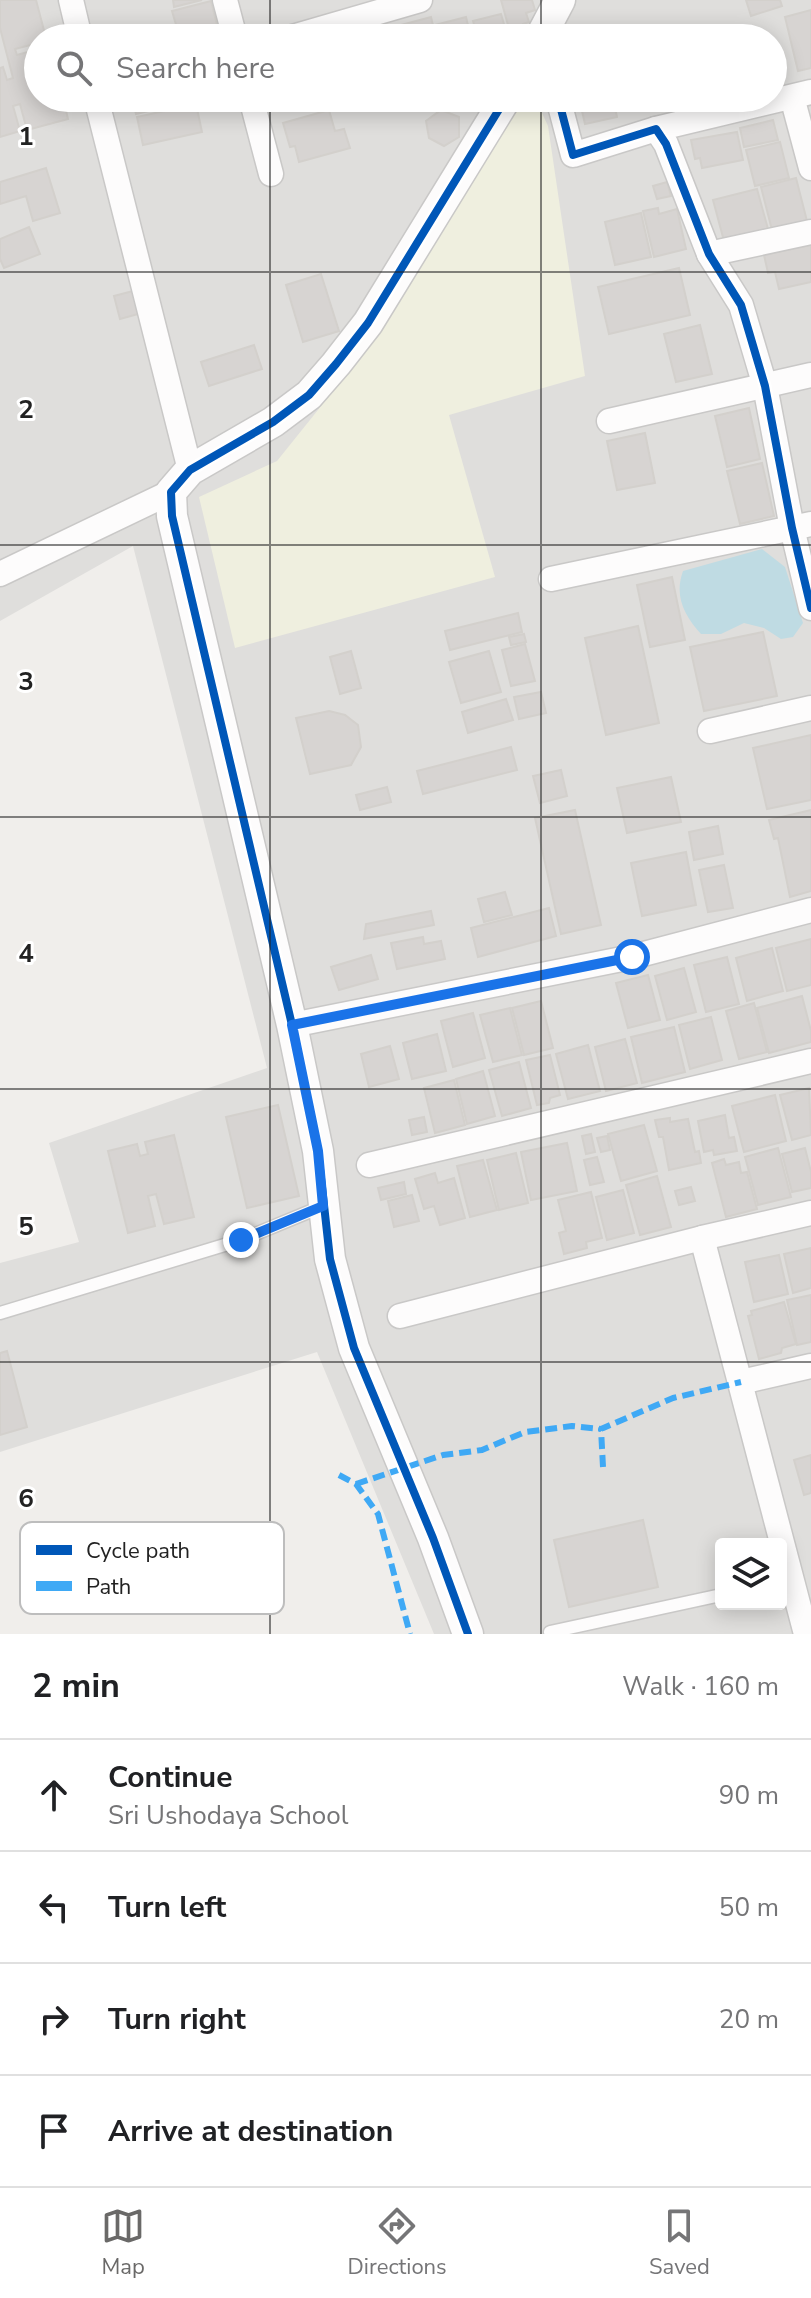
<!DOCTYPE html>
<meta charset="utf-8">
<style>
:root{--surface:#fff;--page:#f6f6f6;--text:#202124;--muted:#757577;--line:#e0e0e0;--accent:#6a6968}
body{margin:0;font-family:"Nunito Sans",sans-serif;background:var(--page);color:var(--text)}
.controls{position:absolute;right:24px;bottom:24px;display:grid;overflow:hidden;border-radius:8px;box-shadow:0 4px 20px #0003}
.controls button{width:72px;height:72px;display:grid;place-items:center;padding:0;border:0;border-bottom:2px solid var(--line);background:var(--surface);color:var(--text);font:40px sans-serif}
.stop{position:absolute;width:24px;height:24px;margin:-18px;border:6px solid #1a73e8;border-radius:50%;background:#fff}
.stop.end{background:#1a73e8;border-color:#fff;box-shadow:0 2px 8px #0008}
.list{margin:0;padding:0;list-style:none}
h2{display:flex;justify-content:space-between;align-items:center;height:104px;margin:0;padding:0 32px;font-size:34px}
h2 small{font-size:26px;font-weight:400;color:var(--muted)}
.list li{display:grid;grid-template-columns:52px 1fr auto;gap:24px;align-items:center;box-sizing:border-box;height:112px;padding:0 32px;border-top:2px solid var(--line)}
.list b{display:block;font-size:30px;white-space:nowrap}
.list p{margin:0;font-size:26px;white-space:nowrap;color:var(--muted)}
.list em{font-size:26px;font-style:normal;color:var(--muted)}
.icon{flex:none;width:44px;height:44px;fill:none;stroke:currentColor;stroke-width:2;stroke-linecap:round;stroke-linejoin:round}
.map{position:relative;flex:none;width:811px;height:1634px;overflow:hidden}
.search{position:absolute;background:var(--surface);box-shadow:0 4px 20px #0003;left:24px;right:24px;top:24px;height:88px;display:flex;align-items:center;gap:20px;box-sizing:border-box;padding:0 28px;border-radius:44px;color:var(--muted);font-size:30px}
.sheet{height:552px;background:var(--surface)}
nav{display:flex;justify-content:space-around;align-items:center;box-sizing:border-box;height:112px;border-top:2px solid var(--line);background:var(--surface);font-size:22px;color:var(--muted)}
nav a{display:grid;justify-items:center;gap:4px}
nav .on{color:var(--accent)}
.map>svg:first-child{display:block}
.residential{fill:#dfdedc;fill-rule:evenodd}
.farmland{fill:#efefdf}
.water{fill:#bfdbe3}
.building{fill:#d7d4d2;stroke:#d3d0cc;stroke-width:2}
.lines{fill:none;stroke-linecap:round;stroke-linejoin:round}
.service-casing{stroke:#c9c8c7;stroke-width:15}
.minor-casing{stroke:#c9c8c7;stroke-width:27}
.tertiary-casing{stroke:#c9c8c7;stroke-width:33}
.service{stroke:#fdfcfc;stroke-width:12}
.minor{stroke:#fdfcfc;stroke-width:24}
.tertiary{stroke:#fdfcfc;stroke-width:30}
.quiet{stroke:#3fa9f5;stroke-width:6;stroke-dasharray:12 6;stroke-linecap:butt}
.cycleway-casing{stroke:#fff;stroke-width:13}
.cycleway{stroke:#0057b8;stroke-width:8}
.route{stroke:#1a73e8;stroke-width:10}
.grid{fill:none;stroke:#222;stroke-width:2;stroke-opacity:0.55}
.key{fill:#fff;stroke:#bdbdbd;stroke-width:2}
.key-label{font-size:22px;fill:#222}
.grid-label{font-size:26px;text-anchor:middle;font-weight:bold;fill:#222;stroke:#fff;stroke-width:6;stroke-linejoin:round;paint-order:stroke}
</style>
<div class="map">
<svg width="811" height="1634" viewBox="0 0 811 1634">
<rect width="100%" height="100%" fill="#f0eeeb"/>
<path class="residential" d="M0,0h811v1634h-377l-117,-282 -317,100v-189l79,-21 -30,-99 218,-75 -134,-522 -133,75zM38,38h735v60h-735zM721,1544h60v60h-60z"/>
<polygon class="farmland" points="537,102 548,126 585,376 449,415 495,577 235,648 199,497 277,461 330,395 411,275 517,103"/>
<path class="water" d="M762,549l23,18 18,56 -10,14 -12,2 -17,-11 -20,-5 -23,11h-20c-17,-19 -27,-38 -18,-63z"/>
<g class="building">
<polygon points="0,0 36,0 46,38 38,38 38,43 15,49 17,55 38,49 38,98 63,98 68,119 27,130 20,104 13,106 20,131 0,137 0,68 3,67 7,80 13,78 0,28"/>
<polygon points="173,0 202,0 174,7"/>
<polygon points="501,0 532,0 535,10 526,13 529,22 523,24 524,29 510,32"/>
<polygon points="746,0 780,0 782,6 751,16"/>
<polygon points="211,1 217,25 179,35 172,11"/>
<polygon points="811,10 811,68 798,71 785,17"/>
<polygon points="501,14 508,38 478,38 473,21"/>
<polygon points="431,17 436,38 388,38 386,29"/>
<polygon points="466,17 471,38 439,38 435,25"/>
<polygon points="738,27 741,38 697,38"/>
<polygon points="132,98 194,98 194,100 136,114"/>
<polygon points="579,98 613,98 617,117 585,124"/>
<polygon points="667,98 695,98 669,105"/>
<polygon points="196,104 202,132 143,145 137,117"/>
<polygon points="329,110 335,131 344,129 350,148 299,162 295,146 290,147 283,123"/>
<polygon points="441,110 459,117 459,137 444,146 429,138 426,121"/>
<polygon points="773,120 778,140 744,147 740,128"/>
<polygon points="737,132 743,160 702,168 700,158 695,159 691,140"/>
<polygon points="780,142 789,178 755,186 746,150"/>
<polygon points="46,168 60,213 33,221 26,196 0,204 0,182"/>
<polygon points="796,178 807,221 772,230 761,187"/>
<polygon points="667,182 671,196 657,199 653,186"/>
<polygon points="757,189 768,229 724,241 713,200"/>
<polygon points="658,208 659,214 677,209 686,249 654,257 643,211"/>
<polygon points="641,213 651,257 615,265 605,222"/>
<polygon points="29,227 40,254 4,268 0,259 0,239"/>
<polygon points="811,245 811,282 779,289 775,272 768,273 764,255"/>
<polygon points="679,268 690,315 609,334 598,287"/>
<polygon points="321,274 339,331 303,342 286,285"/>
<polygon points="133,291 138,314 120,319 114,296"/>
<polygon points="700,325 712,374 676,382 664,334"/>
<polygon points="254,345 262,369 209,386 201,362"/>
<polygon points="749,408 760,459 727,467 715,416"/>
<polygon points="645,433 655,483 617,490 607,441"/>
<polygon points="762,463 774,516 740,524 727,471"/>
<polygon points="672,577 685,640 650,647 637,585"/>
<polygon points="518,613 522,632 450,650 445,631"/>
<polygon points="638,626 659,723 606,735 585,638"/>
<polygon points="763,632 777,696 704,711 690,647"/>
<polygon points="524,634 526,642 511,645 509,637"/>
<polygon points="525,644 535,681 511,686 502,650"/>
<polygon points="351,651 361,688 340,694 330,657"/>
<polygon points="489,651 501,692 461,703 449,662"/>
<polygon points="541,692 546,713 519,719 514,697"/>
<polygon points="506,699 513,720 468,733 462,712"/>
<polygon points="329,711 345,715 358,725 361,747 351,765 310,774 296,718"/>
<polygon points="811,735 811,800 767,809 753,748"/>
<polygon points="511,747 517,770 423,794 417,771"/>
<polygon points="561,770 567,796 540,803 533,776"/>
<polygon points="671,777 681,822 627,833 617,788"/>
<polygon points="387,787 391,802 360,810 356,795"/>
<polygon points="575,810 601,925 561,934 535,818"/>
<polygon points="811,810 811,891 790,897 778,838 774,839 769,820"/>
<polygon points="718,826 723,854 694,860 689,832"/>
<polygon points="686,852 696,905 642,916 631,863"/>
<polygon points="724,865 733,908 708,912 699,870"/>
<polygon points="505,892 512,915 484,922 478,899"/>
<polygon points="549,908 556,936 478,957 471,928"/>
<polygon points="431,911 434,925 364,939 366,924"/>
<polygon points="423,937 424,944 441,941 445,959 397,969 391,943"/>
<polygon points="811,939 811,985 787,991 776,948"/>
<polygon points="772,948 783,991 747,1001 736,958"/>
<polygon points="371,955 378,979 339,990 331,967"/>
<polygon points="727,957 739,1004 706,1012 694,965"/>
<polygon points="684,968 696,1012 667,1020 655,976"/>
<polygon points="648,975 660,1020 628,1028 616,983"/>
<polygon points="802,996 811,1031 811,1042 769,1053 757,1008"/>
<polygon points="541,1001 553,1048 524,1055 512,1008"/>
<polygon points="754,1003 767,1052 739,1059 726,1011"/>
<polygon points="510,1008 522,1055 493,1062 480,1015"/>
<polygon points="473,1013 485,1058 453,1067 441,1021"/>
<polygon points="711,1017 722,1060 690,1069 679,1025"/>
<polygon points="674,1027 685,1072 642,1083 631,1037"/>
<polygon points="437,1034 446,1071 412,1079 403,1043"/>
<polygon points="625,1039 637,1083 606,1091 595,1047"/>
<polygon points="588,1045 600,1091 568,1099 556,1054"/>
<polygon points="390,1046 399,1079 369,1087 361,1054"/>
<polygon points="550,1055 560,1095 550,1098 549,1103 537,1105 526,1060"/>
<polygon points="519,1062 531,1108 502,1116 489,1070"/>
<polygon points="483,1071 495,1116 467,1124 456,1079"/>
<polygon points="454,1080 465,1125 435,1133 424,1088"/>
<polygon points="809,1088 811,1135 792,1140 780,1095"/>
<polygon points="775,1095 786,1141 744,1152 732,1106"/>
<polygon points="278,1105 299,1196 247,1208 226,1117"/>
<polygon points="725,1115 729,1138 734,1137 737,1151 714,1155 713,1150 704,1152 698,1121"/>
<polygon points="424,1117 427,1132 412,1135 409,1120"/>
<polygon points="670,1118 670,1122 688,1119 695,1152 699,1151 701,1163 669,1170 663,1137 659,1137 655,1120"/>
<polygon points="644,1125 657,1171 621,1181 608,1134"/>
<polygon points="591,1134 595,1152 586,1154 582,1136"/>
<polygon points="174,1135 194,1217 164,1224 156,1194 148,1196 155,1226 128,1233 108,1151 137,1144 140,1156 148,1154 145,1142"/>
<polygon points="607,1136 610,1150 601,1152 597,1138"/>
<polygon points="567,1143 577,1191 531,1200 521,1152"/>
<polygon points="778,1148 791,1197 758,1205 745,1157"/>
<polygon points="805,1148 811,1172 811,1188 792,1192 782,1154"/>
<polygon points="516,1153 528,1203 499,1210 487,1160"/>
<polygon points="597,1157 604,1182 590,1185 584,1160"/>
<polygon points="724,1159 726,1165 739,1162 741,1173 747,1172 757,1209 726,1217 712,1163"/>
<polygon points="483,1160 497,1210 470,1217 457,1166"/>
<polygon points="435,1173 438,1183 454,1178 465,1218 440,1225 434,1206 424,1209 415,1179"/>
<polygon points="657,1176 671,1227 640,1235 626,1185"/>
<polygon points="404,1182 406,1194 381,1200 378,1188"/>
<polygon points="691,1187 695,1201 679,1205 675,1191"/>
<polygon points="623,1190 634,1233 607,1240 596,1197"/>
<polygon points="591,1192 602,1238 586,1242 587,1248 564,1254 559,1233 566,1231 558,1200"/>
<polygon points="412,1195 419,1221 394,1227 388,1201"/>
<polygon points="811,1248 811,1288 793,1293 784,1254"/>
<polygon points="779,1255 788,1294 754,1302 745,1262"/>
<polygon points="811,1295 811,1342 797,1345 787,1300"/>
<polygon points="784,1302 796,1344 782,1348 781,1353 759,1359 748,1316 752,1315 751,1311"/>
<polygon points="7,1351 27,1427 0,1435 0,1353"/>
<polygon points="811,1455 811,1493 804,1495 794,1460"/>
<polygon points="643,1520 658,1587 569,1607 554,1540"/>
</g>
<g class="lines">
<g class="service-casing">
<g id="service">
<polyline points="0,1313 241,1240 323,1206"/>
<polyline points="550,1632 721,1595"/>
</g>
</g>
<g class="minor-casing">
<g id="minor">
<polyline points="71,0 80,38"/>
<polyline points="225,0 235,38"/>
<polyline points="289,38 420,0"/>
<polyline points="792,97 811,168"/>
<polyline points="96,98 190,470"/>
<polyline points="251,98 271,174"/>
<polyline points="558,98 573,155 656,129 666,144 709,254 741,305 765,386 792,528 811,608"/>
<polyline points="656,129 811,92"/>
<polyline points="709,254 811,232"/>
<polyline points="609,421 811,375"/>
<polyline points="0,574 171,492"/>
<polyline points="551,579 811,524"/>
<polyline points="710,731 811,708"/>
<polyline points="292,1025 632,957 811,910"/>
<polyline points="369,1165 811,1061"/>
<polyline points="702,1238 806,1634"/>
<polyline points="400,1316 702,1238 811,1213"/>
<polyline points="741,1382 811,1366"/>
</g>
</g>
<g class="tertiary-casing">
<g id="tertiary">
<polyline points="540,38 560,0"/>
<polyline points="468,1634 433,1538 354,1348 330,1259 318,1151 292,1025 172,516 171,492 190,470 273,422 309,395 336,364 368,323 506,98"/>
</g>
</g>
<use href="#service" class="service"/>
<use href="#minor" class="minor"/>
<use href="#tertiary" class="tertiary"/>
<g class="quiet">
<polyline points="603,1467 601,1429 673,1398 741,1382"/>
<polyline points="339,1475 356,1484 378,1514 410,1634"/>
<polyline points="356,1484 443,1455 482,1450 525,1432 572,1426 601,1429"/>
</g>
<g class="cycleway-casing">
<g id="cycleway">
<polyline points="558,98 573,155 656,129 666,144 709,254 741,305 765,386 792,528 811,608"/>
<polyline points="468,1634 433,1538 354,1348 330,1259 318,1151 292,1025 172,516 171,492 190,470 273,422 309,395 336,364 368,323 506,98"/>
</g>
</g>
<use href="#cycleway" class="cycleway"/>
</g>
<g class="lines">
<polyline class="route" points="241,1240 323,1206 318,1151 292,1025 632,957"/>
</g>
<path class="grid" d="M270,0v38M541,0v38M270,98v1536M541,98v1536M0,272h811M0,545h811M0,817h811M0,1089h811M0,1362h811"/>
<rect x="20" y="1522" width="264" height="92" rx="12" class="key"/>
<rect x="36" y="1545" width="36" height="10" fill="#0057b8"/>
<rect x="36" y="1581" width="36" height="10" fill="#3fa9f5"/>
<g class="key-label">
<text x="86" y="1558">Cycle path</text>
<text x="86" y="1594">Path</text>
</g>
<g class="grid-label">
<text x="26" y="145">1</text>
<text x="26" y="418">2</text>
<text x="26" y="690">3</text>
<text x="26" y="962">4</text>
<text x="26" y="1235">5</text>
<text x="26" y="1507">6</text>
</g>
</svg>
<div class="controls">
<button><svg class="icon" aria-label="layers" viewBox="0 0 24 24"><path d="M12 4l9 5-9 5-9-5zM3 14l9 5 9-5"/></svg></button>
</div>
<div class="stop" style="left:632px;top:957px"></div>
<div class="stop end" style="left:241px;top:1240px"></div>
<div class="search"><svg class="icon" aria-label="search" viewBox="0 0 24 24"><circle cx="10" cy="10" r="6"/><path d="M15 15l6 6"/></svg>Search here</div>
</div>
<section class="sheet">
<h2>2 min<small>Walk · 160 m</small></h2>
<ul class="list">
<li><svg class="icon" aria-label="ahead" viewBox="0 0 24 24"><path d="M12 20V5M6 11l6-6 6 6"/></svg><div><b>Continue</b><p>Sri Ushodaya School</p></div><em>90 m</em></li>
<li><svg class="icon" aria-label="left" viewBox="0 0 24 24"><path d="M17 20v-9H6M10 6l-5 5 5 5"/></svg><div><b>Turn left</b></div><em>50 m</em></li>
<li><svg class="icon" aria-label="right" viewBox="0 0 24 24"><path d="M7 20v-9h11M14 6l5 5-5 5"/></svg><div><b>Turn right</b></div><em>20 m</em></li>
<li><svg class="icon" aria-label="arrive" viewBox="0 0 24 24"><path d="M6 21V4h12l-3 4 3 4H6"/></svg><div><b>Arrive at destination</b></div></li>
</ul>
</section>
<nav>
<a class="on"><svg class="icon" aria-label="map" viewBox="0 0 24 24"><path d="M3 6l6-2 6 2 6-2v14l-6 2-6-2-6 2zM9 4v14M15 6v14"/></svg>Map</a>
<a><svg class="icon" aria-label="directions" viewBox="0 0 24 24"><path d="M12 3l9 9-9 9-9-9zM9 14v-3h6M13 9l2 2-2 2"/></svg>Directions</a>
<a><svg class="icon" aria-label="saved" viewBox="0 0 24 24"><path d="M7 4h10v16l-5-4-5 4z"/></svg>Saved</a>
</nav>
